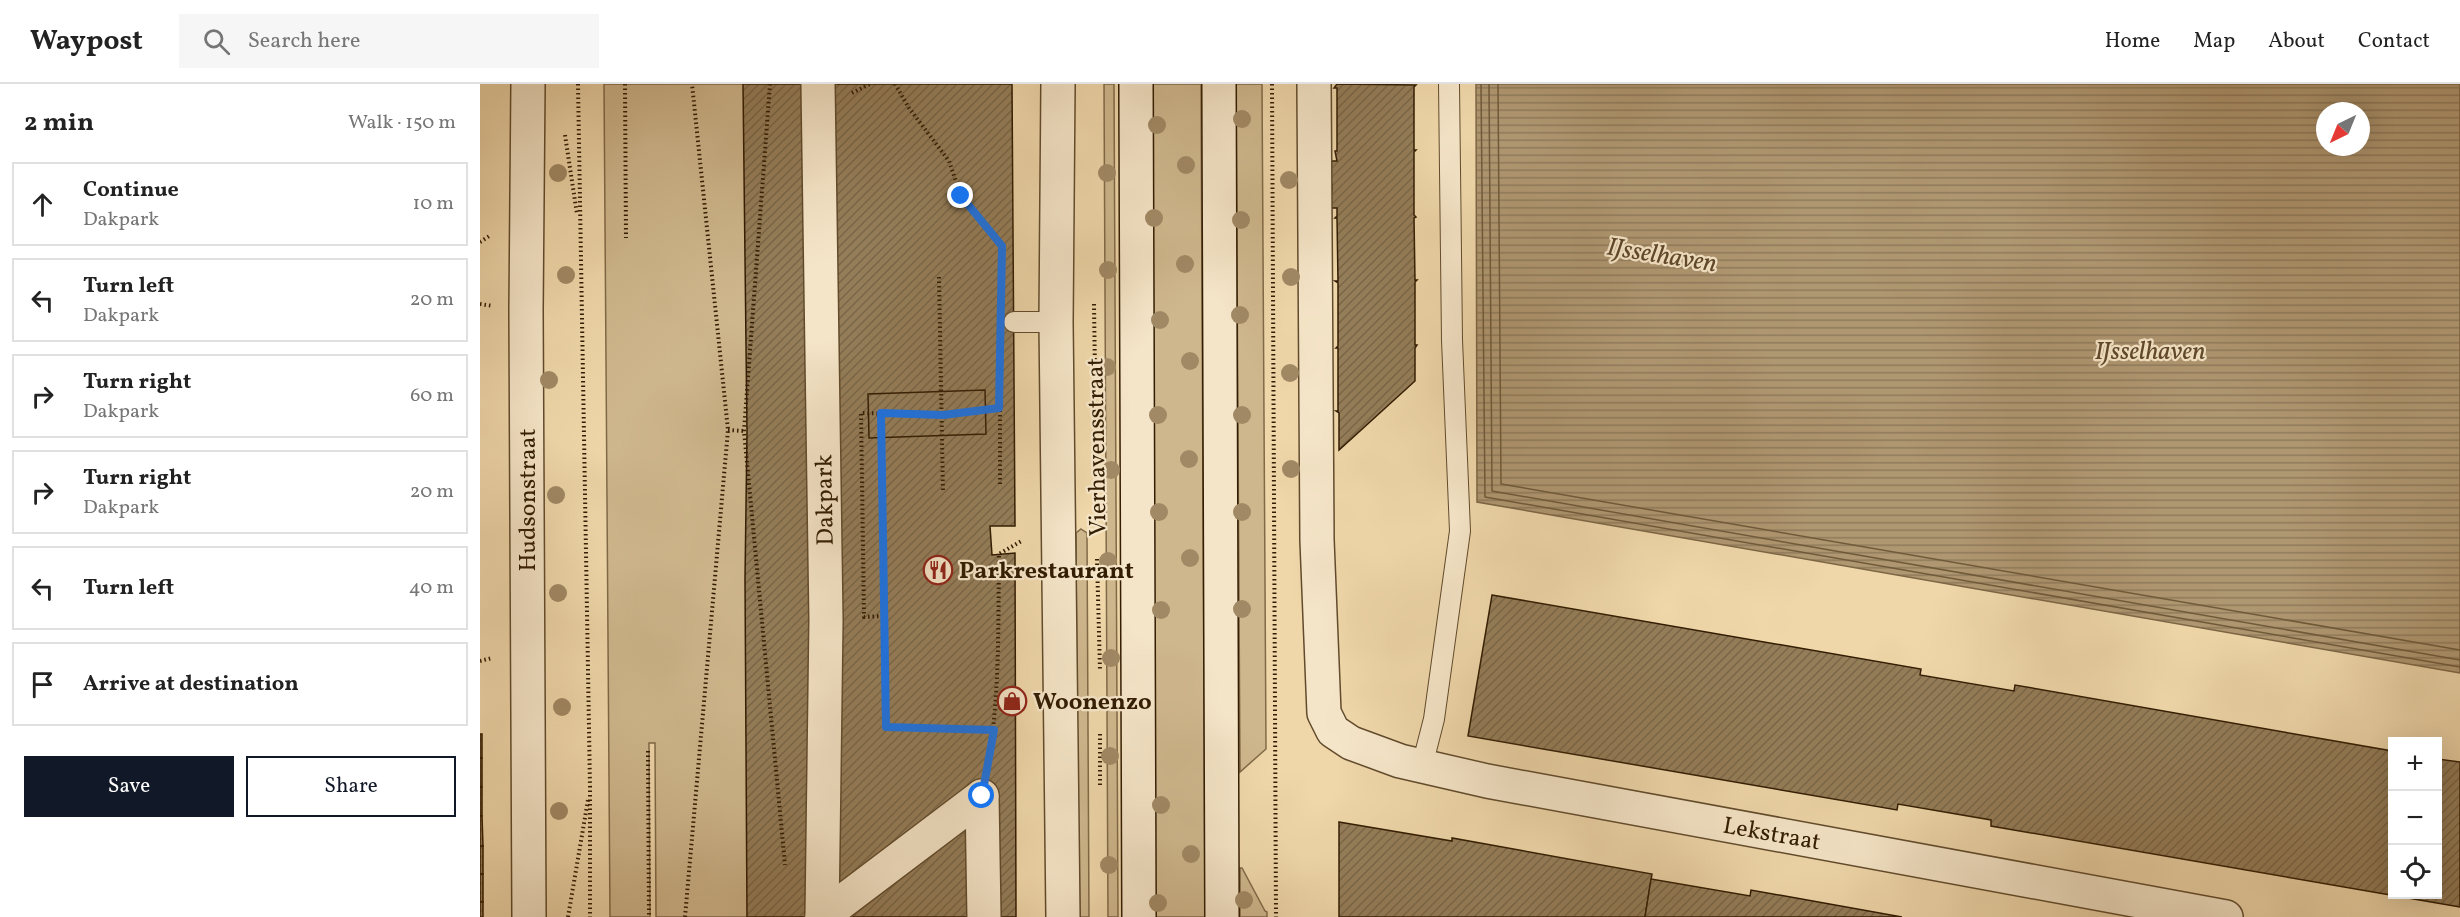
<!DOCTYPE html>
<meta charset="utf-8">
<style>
:root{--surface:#fff;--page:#f6f6f6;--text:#222;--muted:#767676;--line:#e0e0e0;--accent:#111827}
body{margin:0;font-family:Vollkorn,serif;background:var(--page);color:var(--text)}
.controls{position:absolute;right:18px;bottom:18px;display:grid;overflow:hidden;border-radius:0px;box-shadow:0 6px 24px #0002}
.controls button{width:54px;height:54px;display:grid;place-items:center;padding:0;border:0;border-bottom:2px solid var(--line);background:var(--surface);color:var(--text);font:30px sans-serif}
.compass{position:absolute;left:1836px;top:18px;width:54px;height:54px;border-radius:50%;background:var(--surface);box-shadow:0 6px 24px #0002;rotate:223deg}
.stop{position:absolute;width:18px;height:18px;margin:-14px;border:4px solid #1a73e8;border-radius:50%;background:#fff}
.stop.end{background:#1a73e8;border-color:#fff;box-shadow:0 2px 6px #0008}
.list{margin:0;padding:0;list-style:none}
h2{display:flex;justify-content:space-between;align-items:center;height:78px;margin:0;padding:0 24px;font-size:26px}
h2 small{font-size:20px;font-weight:400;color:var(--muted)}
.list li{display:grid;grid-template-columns:39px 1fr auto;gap:18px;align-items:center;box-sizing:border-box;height:84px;margin:0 12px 12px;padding:0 12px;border:2px solid var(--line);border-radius:0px}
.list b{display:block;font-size:22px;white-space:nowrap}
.list p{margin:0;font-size:20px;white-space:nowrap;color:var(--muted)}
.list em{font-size:20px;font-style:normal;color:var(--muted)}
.actions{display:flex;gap:12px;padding:18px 24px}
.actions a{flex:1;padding:14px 0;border:2px solid var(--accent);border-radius:0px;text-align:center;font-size:21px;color:var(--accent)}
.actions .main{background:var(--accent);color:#fff}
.icon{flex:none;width:33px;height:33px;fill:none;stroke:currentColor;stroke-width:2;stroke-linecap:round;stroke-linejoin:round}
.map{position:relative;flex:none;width:1980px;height:833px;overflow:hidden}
header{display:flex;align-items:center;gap:36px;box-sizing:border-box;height:84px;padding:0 30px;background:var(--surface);border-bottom:2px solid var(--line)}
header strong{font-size:28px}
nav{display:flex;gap:33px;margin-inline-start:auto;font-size:21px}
.search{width:420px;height:54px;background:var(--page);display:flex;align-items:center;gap:15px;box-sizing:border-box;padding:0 21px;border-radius:0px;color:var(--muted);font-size:22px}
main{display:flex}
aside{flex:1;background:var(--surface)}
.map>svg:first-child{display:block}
.grass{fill:#cfb78d;stroke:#806a48;stroke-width:1.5}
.water{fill:url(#water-rules);stroke:#7d6645;stroke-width:1.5;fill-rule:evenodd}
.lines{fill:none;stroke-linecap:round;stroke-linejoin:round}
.shore{stroke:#705a3a;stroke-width:1.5}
.building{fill:url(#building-hatch);stroke:#321c02;stroke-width:1.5}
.lane-casing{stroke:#614b2c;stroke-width:22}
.street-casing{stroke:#614b2c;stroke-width:36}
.secondary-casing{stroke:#321c02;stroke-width:36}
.path{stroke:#321c02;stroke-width:4;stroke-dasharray:1.5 3;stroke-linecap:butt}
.lane{stroke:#f5e5c8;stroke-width:20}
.street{stroke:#f5e5c8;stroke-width:33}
.secondary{stroke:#f5e5c8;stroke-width:33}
.tree{fill:#a18965}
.route{stroke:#1a73e8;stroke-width:8}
.labels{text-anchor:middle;stroke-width:4.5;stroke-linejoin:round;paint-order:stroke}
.street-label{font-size:24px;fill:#321c02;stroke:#f5e5c8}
.poi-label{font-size:24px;font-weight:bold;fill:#321c02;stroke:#f5e5c8;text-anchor:start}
.water-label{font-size:26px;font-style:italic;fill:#5e4729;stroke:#f5e5c8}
</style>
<header>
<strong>Waypost</strong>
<div class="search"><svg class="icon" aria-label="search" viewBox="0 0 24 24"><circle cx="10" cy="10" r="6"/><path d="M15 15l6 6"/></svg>Search here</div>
<nav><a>Home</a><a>Map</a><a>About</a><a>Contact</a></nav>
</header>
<main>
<aside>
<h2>2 min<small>Walk · 150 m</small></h2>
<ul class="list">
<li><svg class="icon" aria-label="ahead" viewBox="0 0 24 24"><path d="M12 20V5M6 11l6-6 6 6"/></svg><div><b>Continue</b><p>Dakpark</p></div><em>10 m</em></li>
<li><svg class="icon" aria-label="left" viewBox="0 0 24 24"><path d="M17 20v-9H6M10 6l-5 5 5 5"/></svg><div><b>Turn left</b><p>Dakpark</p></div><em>20 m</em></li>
<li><svg class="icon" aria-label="right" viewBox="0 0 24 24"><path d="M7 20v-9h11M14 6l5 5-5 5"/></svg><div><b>Turn right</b><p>Dakpark</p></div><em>60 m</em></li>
<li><svg class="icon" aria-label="right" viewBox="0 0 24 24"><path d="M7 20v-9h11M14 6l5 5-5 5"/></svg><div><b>Turn right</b><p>Dakpark</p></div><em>20 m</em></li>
<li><svg class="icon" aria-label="left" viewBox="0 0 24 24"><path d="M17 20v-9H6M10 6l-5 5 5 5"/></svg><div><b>Turn left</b></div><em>40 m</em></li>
<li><svg class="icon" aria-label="arrive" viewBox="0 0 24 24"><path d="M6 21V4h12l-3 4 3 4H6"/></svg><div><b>Arrive at destination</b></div></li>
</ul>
<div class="actions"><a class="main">Save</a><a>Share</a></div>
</aside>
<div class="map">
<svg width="1980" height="833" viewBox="0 0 1980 833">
<defs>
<pattern id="water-rules" width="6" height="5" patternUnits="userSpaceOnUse" patternTransform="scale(1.5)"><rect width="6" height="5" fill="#af9771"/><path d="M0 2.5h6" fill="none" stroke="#8f7a5b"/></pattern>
<pattern id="building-hatch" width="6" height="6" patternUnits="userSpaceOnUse" patternTransform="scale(1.5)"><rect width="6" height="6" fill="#947d59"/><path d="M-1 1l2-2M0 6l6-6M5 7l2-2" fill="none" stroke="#796647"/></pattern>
</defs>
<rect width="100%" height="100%" fill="#efd7aa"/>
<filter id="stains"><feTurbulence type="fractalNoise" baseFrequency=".00333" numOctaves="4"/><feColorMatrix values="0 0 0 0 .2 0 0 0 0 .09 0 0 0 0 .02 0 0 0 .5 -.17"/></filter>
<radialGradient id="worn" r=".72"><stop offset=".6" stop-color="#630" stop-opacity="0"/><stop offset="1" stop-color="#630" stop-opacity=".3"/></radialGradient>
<g class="grass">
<polygon points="124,0 316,0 326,833 176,833 175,659 169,659 170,833 130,833"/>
<polygon points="624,0 634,0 638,833 628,833"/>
<polygon points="670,0 721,0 725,833 674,833"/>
<polygon points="756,0 782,0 786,665 760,688"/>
<polygon points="601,445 607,449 609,833 598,833 596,449"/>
<polygon points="760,784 762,784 785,827 787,828 787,833 760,833"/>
</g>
<path class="water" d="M996,0h984v589l-983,-171zM1845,27h36v36h-36z"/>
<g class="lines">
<g class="shore">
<polyline points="1001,0 1005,413 1980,583"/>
<polyline points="1009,0 1012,407 1980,576"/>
<polyline points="1018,0 1021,400 1980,566"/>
</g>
</g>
<g class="building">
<polygon points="263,0 532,0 535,442 510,442 512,471 535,469 536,833 267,833 265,495 267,348"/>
<polygon points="857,0 936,1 934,3 934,66 936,66 934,68 934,131 936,133 934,134 935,196 937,196 935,198 935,261 937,261 935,264 935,297 859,366 859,329 856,327 858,327 858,264 856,264 858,262 858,199 855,197 858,197 857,134 855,134 857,132 857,124 852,124 850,121 852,103 849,77 857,77 855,67 857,67 857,4 854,4"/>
<polygon points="505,306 506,350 389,354 388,310"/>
<polygon points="1012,511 1441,585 1440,591 1534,607 1535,601 1912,667 1912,810 1958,810 1958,675 1980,678 1980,823 1511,742 1511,736 1418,720 1417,726 988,652"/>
<rect x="0" y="650" width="2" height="24"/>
<rect x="0" y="674" width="2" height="29"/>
<rect x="0" y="703" width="2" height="29"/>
<polygon points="0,732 2,732 3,762 0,762"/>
<polygon points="859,738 972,757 972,754 1172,790 1165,833 859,833"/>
<rect x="0" y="762" width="3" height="28"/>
<rect x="0" y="790" width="3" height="28"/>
<polygon points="1171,795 1270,812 1271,806 1422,833 1165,833"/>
<rect x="0" y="818" width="3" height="15"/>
</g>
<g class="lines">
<g class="lane-casing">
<g id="lane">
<polyline points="534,238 576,238"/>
<polyline points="942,682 954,635 980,447 972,256 969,0"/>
</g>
</g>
<g class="street-casing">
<g id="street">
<polyline points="48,0 46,226 49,833"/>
<polyline points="338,0 346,536 342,833"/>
<polyline points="578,0 576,238 583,833"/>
<polyline points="834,0 837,456 844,629 853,647 871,659 920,677 1007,697 1746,833"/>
<polyline points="502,712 504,833"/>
<polyline points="342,833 502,712"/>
</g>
</g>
<g class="secondary-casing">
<g id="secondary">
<polyline points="656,0 659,833"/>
<polyline points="739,0 742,833"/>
</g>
</g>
<g class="path">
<polyline points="98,0 110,703 110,833"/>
<polyline points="145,0 146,154"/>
<polyline points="290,0 264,347 305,781"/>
<polyline points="415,0 429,24 469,77 481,112 522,162 521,215"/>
<polyline points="792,0 796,833"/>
<polyline points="372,9 390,0"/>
<polyline points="85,51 97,130"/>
<polyline points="0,158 11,151"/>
<polyline points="459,193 463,409"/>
<polyline points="0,220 13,222"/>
<polyline points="614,220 615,290"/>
<polyline points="401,329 406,643 514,646"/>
<polyline points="248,346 264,347"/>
<polyline points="520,400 520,261"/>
<polyline points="617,475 620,587"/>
<polyline points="403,532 384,533 381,329 463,331 519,323"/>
<polyline points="0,577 12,574"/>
<polyline points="168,667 169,833"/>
<path d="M508,680c12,-69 10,-140 11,-210l24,-14"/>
<polyline points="620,701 620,649"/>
<polyline points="88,833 108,716"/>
<polyline points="205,833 248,346 212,0"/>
</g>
<use href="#lane" class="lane"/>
<use href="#street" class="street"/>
<use href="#secondary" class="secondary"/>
</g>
<g class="tree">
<circle cx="762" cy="35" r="9"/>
<circle cx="677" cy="41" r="9"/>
<circle cx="706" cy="81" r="9"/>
<circle cx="78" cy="89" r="9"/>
<circle cx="627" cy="89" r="9"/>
<circle cx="809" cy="96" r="9"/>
<circle cx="674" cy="134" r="9"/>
<circle cx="761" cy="136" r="9"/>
<circle cx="705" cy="180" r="9"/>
<circle cx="628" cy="186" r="9"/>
<circle cx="86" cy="191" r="9"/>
<circle cx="811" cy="193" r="9"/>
<circle cx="760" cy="231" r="9"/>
<circle cx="680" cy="236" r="9"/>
<circle cx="710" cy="277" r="9"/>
<circle cx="627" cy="283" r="9"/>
<circle cx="810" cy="289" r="9"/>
<circle cx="69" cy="296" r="9"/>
<circle cx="678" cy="331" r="9"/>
<circle cx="762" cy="331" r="9"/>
<circle cx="709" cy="375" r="9"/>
<circle cx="811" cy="385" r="9"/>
<circle cx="631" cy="386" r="9"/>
<circle cx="76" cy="411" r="9"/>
<circle cx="679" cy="428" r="9"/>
<circle cx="762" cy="428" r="9"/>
<circle cx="710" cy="474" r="9"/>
<circle cx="628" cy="477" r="9"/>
<circle cx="78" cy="509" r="9"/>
<circle cx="762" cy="525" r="9"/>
<circle cx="681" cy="526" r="9"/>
<circle cx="631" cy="574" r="9"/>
<circle cx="82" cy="623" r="9"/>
<circle cx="630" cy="672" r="9"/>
<circle cx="681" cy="721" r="9"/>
<circle cx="79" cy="727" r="9"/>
<circle cx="711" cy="770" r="9"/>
<circle cx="629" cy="781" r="9"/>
<circle cx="764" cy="816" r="9"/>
<circle cx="678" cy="819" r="9"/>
</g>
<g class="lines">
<polyline class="route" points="481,112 522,162 519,324 463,331 401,329 406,643 514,646 502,712"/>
</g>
<defs>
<g id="restaurant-ring" transform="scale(1.5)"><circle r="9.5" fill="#f5e5c8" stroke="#8f2418" stroke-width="1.5"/><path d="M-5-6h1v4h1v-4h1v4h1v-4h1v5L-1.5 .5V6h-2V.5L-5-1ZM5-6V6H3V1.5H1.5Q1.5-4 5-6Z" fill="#8f2418"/></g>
<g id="shop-ring" transform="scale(1.5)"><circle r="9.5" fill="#f5e5c8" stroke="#8f2418" stroke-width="1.5"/><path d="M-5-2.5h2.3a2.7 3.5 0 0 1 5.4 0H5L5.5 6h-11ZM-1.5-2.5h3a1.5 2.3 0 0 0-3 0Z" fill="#8f2418"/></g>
</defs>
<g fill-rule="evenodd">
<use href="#restaurant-ring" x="458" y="486"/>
<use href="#shop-ring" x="532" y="617"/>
</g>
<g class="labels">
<g class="street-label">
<text transform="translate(616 363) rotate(-91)" y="8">Vierhavensstraat</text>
<text transform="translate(47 416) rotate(-90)" y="8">Hudsonstraat</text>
<text transform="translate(344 416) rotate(-91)" y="8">Dakpark</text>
<text transform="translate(1292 749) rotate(10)" y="8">Lekstraat</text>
</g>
<g class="poi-label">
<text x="479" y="494">Parkrestaurant</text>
<text x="553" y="625">Woonenzo</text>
</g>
<g class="water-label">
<text transform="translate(1182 170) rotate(9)" y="9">IJsselhaven</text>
<text x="1670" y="275">IJsselhaven</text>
</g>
</g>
<rect width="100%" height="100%" filter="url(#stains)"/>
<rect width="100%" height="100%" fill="url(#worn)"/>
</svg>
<div class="controls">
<button>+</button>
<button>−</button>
<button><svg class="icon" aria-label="locate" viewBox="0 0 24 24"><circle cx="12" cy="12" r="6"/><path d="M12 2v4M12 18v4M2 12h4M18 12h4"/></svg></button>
</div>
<svg class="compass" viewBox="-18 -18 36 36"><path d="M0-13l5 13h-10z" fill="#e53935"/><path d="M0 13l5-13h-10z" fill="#767676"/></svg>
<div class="stop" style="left:502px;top:712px"></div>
<div class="stop end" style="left:481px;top:112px"></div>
</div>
</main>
